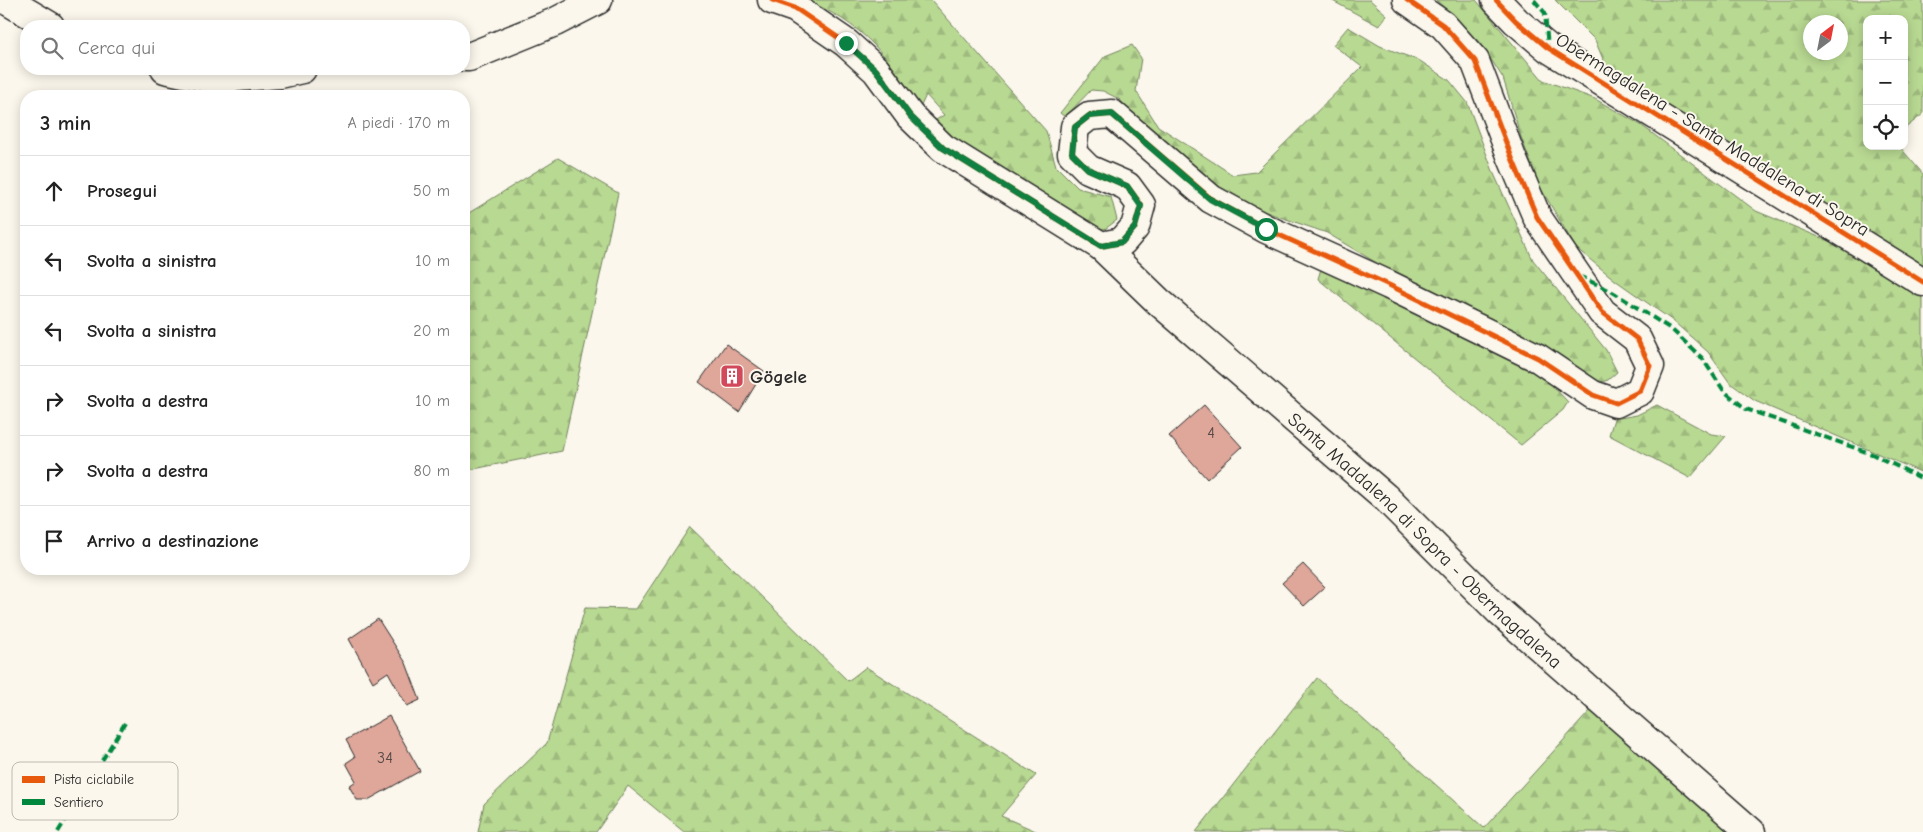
<!DOCTYPE html>
<html lang="it">
<meta charset="utf-8">
<style>
:root{--surface:#fff;--page:#f6f6f6;--text:#222;--muted:#767676;--line:#e0e0e0}
body{margin:0;font-family:"Comic Neue",sans-serif;background:var(--page);color:var(--text)}
.controls{position:absolute;right:15px;top:15px;display:grid;overflow:hidden;border-radius:10px;box-shadow:0 2px 12px #0003}
.controls button{width:45px;height:45px;display:grid;place-items:center;padding:0;border:0;border-bottom:1px solid var(--line);background:var(--surface);color:var(--text);font:25px sans-serif}
.compass{position:absolute;left:1803px;top:15px;width:45px;height:45px;border-radius:50%;background:var(--surface);box-shadow:0 2px 12px #0003;rotate:32deg}
.stop{position:absolute;width:15px;height:15px;margin:-11px;border:4px solid #0b8043;border-radius:50%;background:#fff}
.stop.end{background:#0b8043;border-color:#fff;box-shadow:0 1px 5px #0008}
.list{margin:0;padding:0;list-style:none}
h2{display:flex;justify-content:space-between;align-items:center;height:65px;margin:0;padding:0 20px;font-size:21px}
h2 small{font-size:16px;font-weight:400;color:var(--muted)}
.list li{display:grid;grid-template-columns:32px 1fr auto;gap:15px;align-items:center;box-sizing:border-box;height:70px;padding:0 20px;border-top:1px solid var(--line)}
.list b{display:block;font-size:19px;white-space:nowrap}
.list em{font-size:16px;font-style:normal;color:var(--muted)}
.icon{flex:none;width:28px;height:28px;fill:none;stroke:currentColor;stroke-width:2;stroke-linecap:round;stroke-linejoin:round}
.map{position:relative;flex:none;width:1923px;height:832px;overflow:hidden}
.search{position:absolute;background:var(--surface);box-shadow:0 2px 12px #0003;left:20px;top:20px;width:450px;height:55px;display:flex;align-items:center;gap:12px;box-sizing:border-box;padding:0 18px;border-radius:20px;color:var(--muted);font-size:19px}
.panel{position:absolute;background:var(--surface);box-shadow:0 2px 12px #0003;left:20px;top:90px;width:450px;height:485px;border-radius:20px}
.map>svg:first-child{display:block}
.forest{fill:url(#forest-firs);stroke:#72825e;fill-rule:evenodd}
.building{fill:#dfa69a;stroke:#2b2b2b}
.lines{fill:none;stroke-linecap:round;stroke-linejoin:round}
.minor-casing{stroke:#2b2b2b;stroke-width:31}
.minor{stroke:#fbf7ec;stroke-width:28}
.quiet{stroke:#00873e;stroke-width:4;stroke-dasharray:8 4;stroke-linecap:butt}
.cycleway-casing{stroke:#fbf7ec;stroke-width:8}
.cycleway{stroke:#e8590c;stroke-width:5}
.route{stroke:#0b8043;stroke-width:6}
.labels{text-anchor:middle;stroke-width:4;stroke-linejoin:round;paint-order:stroke}
.number-label{font-size:16px;fill:#584a47}
.street-label{font-size:19px;fill:#2b2b2b;stroke:#fbf7ec}
.poi-label{font-size:19px;font-weight:bold;fill:#2b2b2b;stroke:#fbf7ec;text-anchor:start}
.key{fill:#fbf7ec;stroke:#bdbab2;stroke-width:1}
.key-label{font-size:14px;fill:#2b2b2b}
</style>
<div class="map">
<svg width="1923" height="832" viewBox="0 0 1923 832">
<defs>
<pattern id="forest-firs" width="22" height="20" patternUnits="userSpaceOnUse" patternTransform="scale(1.25)"><rect width="22" height="20" fill="#b8d992"/><path d="M5 1l3.5 6h-7zM16 11l3.5 6h-7z" fill="#9eba7e"/></pattern>
</defs>
<rect width="100%" height="100%" fill="#fbf7ec"/>
<filter id="ink" filterUnits="userSpaceOnUse"><feTurbulence type="fractalNoise" baseFrequency=".02" numOctaves="2"/><feDisplacementMap in="SourceGraphic" scale="10" xChannelSelector="R" yChannelSelector="G"/><feConvolveMatrix kernelMatrix="1 2 1 2 8 2 1 2 1" color-interpolation-filters="sRGB"/></filter>
<g filter="url(#ink)">
<g class="forest">
<path d="M805,0h126l115,131 10,35 22,22 33,9 6,23 -12,9 -19,-4 -41,-30 -95,-54 -19,-18 13,-8 -18,-20 -6,13c-14,-21 -28,-45 -46,-63 -19,-20 -44,-35 -69,-45z"/>
<polygon points="1331,0 1370,0 1387,15 1379,26"/>
<polygon points="1436,0 1476,0 1543,80 1595,99 1641,125 1756,211 1848,249 1923,298 1923,473 1755,401 1730,383 1708,352 1673,321 1615,280 1576,248 1540,187 1521,137 1503,78 1483,47 1460,22"/>
<path d="M1555,0h368v114l-19,15v-110h-37v127h32l24,28v95l-315,-198 -13,-31zM1810,22h30v30h-30z"/>
<polygon points="1348,27 1380,46 1420,61 1449,80 1467,102 1494,174 1533,260 1606,350 1617,372 1608,380 1598,383 1390,271 1327,233 1257,209 1221,193 1143,130 1133,114 1119,99 1103,91 1091,90 1065,117 1060,113 1105,56 1132,45 1141,58 1136,91 1158,126 1233,175 1256,172 1362,67 1333,45"/>
<polygon points="558,158 618,193 562,451 464,471 464,216"/>
<polygon points="1322,265 1517,362 1548,381 1568,402 1563,410 1521,445 1318,279"/>
<polygon points="1657,405 1711,434 1726,436 1690,478 1609,435 1614,419 1637,415"/>
<polygon points="690,527 848,681 866,667 1036,775 1001,816 1038,832 684,832 628,786 596,832 478,832 484,804 547,743 585,608 636,609"/>
<polygon points="1317,678 1484,828 1600,700 1738,832 1196,832"/>
</g>
<g class="building">
<polygon points="726,344 764,371 739,412 699,382"/>
<polygon points="1204,405 1242,447 1207,479 1169,436"/>
<polygon points="1303,564 1325,587 1304,606 1282,583"/>
<polygon points="378,619 406,663 420,700 407,706 388,672 373,682 349,639"/>
<polygon points="389,716 420,771 368,800 357,800 349,786 356,781 346,763 355,757 346,740"/>
</g>
<g class="lines">
<g class="minor-casing">
<g id="minor">
<polyline points="6,0 50,26"/>
<polyline points="772,0 795,8 846,43 876,70 910,116 943,148 1101,246 1122,242 1135,227 1141,205 1127,186 1088,169 1072,153 1075,127 1089,116 1112,114 1211,199 1266,229 1389,285 1538,358 1593,395 1616,403 1640,391 1650,366 1637,339 1602,312 1537,217 1512,158 1475,61 1443,25 1407,0"/>
<polyline points="1496,0 1516,21 1548,48 1923,282"/>
<polyline points="464,57 469,57 555,22 598,0"/>
<polyline points="165,69 212,79 280,74 302,69"/>
<path id="s1" d="M1101,246l57,55 227,196 116,116 250,219"/>
</g>
</g>
<use href="#minor" class="minor"/>
<g class="quiet">
<polyline points="1534,0 1545,13 1548,48"/>
<polyline points="1579,276 1611,291 1671,329 1702,358 1724,391 1746,409 1872,454 1923,479"/>
<polyline points="58,832 125,723"/>
</g>
<g class="cycleway-casing">
<g id="cycleway">
<polyline points="772,0 795,8 846,43 876,70 910,116 943,148 1101,246 1122,242 1135,227 1141,205 1127,186 1088,169 1072,153 1075,127 1089,116 1112,114 1211,199 1266,229 1389,285 1538,358 1593,395 1616,403 1640,391 1650,366 1637,339 1602,312 1537,217 1512,158 1475,61 1443,25 1407,0"/>
<polyline points="1496,0 1516,21 1548,48 1923,282"/>
</g>
</g>
<use href="#cycleway" class="cycleway"/>
</g>
</g>
<g class="lines" filter="url(#ink)">
<polyline class="route" points="846,43 876,70 910,116 943,148 1101,246 1122,242 1135,227 1141,206 1127,186 1088,169 1072,153 1075,127 1089,116 1112,114 1210,199 1266,229"/>
</g>
<defs>
<g id="building-square" transform="scale(1.25)"><rect x="-9" y="-9" width="18" height="18" rx="4" fill="#d1495b" stroke="#fbf7ec"/><path d="M-4-6H4V6H1V3H-1V6H-4ZM-2.5-4.3h1.7v1.8h-1.7ZM.8-4.3h1.7v1.8H.8ZM-2.5-1h1.7V.8h-1.7ZM.8-1h1.7V.8H.8Z" fill="#fff"/></g>
</defs>
<g fill-rule="evenodd">
<use href="#building-square" x="732" y="376"/>
</g>
<g class="labels">
<g class="number-label">
<text x="1211" y="438">4</text>
<text x="385" y="763">34</text>
</g>
<g class="street-label">
<text transform="translate(1713 134) rotate(32)" y="7">Obermagdalena - Santa Maddalena di Sopra</text>
<text dy="7" stroke="none"><textPath href="#s1" startOffset="438">Santa Maddalena di Sopra - Obermagdalena</textPath></text>
</g>
<g class="poi-label">
<text x="750" y="383">Gögele</text>
</g>
</g>
<rect x="12" y="762" width="166" height="58" rx="8" class="key"/>
<rect x="22" y="776" width="23" height="7" fill="#e8590c"/>
<rect x="22" y="799" width="23" height="6" fill="#00873e"/>
<g class="key-label">
<text x="54" y="784">Pista ciclabile</text>
<text x="54" y="807">Sentiero</text>
</g>
</svg>
<div class="controls">
<button>+</button>
<button>−</button>
<button><svg class="icon" aria-label="locate" viewBox="0 0 24 24"><circle cx="12" cy="12" r="6"/><path d="M12 2v4M12 18v4M2 12h4M18 12h4"/></svg></button>
</div>
<svg class="compass" viewBox="-18 -18 36 36"><path d="M0-13l5 13h-10z" fill="#e53935"/><path d="M0 13l5-13h-10z" fill="#767676"/></svg>
<div class="stop" style="left:1266px;top:229px"></div>
<div class="stop end" style="left:846px;top:43px"></div>
<div class="search"><svg class="icon" aria-label="search" viewBox="0 0 24 24"><circle cx="10" cy="10" r="6"/><path d="M15 15l6 6"/></svg>Cerca qui</div>
<section class="panel">
<h2>3 min<small>A piedi · 170 m</small></h2>
<ul class="list">
<li><svg class="icon" aria-label="ahead" viewBox="0 0 24 24"><path d="M12 20V5M6 11l6-6 6 6"/></svg><div><b>Prosegui</b></div><em>50 m</em></li>
<li><svg class="icon" aria-label="left" viewBox="0 0 24 24"><path d="M17 20v-9H6M10 6l-5 5 5 5"/></svg><div><b>Svolta a sinistra</b></div><em>10 m</em></li>
<li><svg class="icon" aria-label="left" viewBox="0 0 24 24"><path d="M17 20v-9H6M10 6l-5 5 5 5"/></svg><div><b>Svolta a sinistra</b></div><em>20 m</em></li>
<li><svg class="icon" aria-label="right" viewBox="0 0 24 24"><path d="M7 20v-9h11M14 6l5 5-5 5"/></svg><div><b>Svolta a destra</b></div><em>10 m</em></li>
<li><svg class="icon" aria-label="right" viewBox="0 0 24 24"><path d="M7 20v-9h11M14 6l5 5-5 5"/></svg><div><b>Svolta a destra</b></div><em>80 m</em></li>
<li><svg class="icon" aria-label="arrive" viewBox="0 0 24 24"><path d="M6 21V4h12l-3 4 3 4H6"/></svg><div><b>Arrivo a destinazione</b></div></li>
</ul>
</section>
</div>
